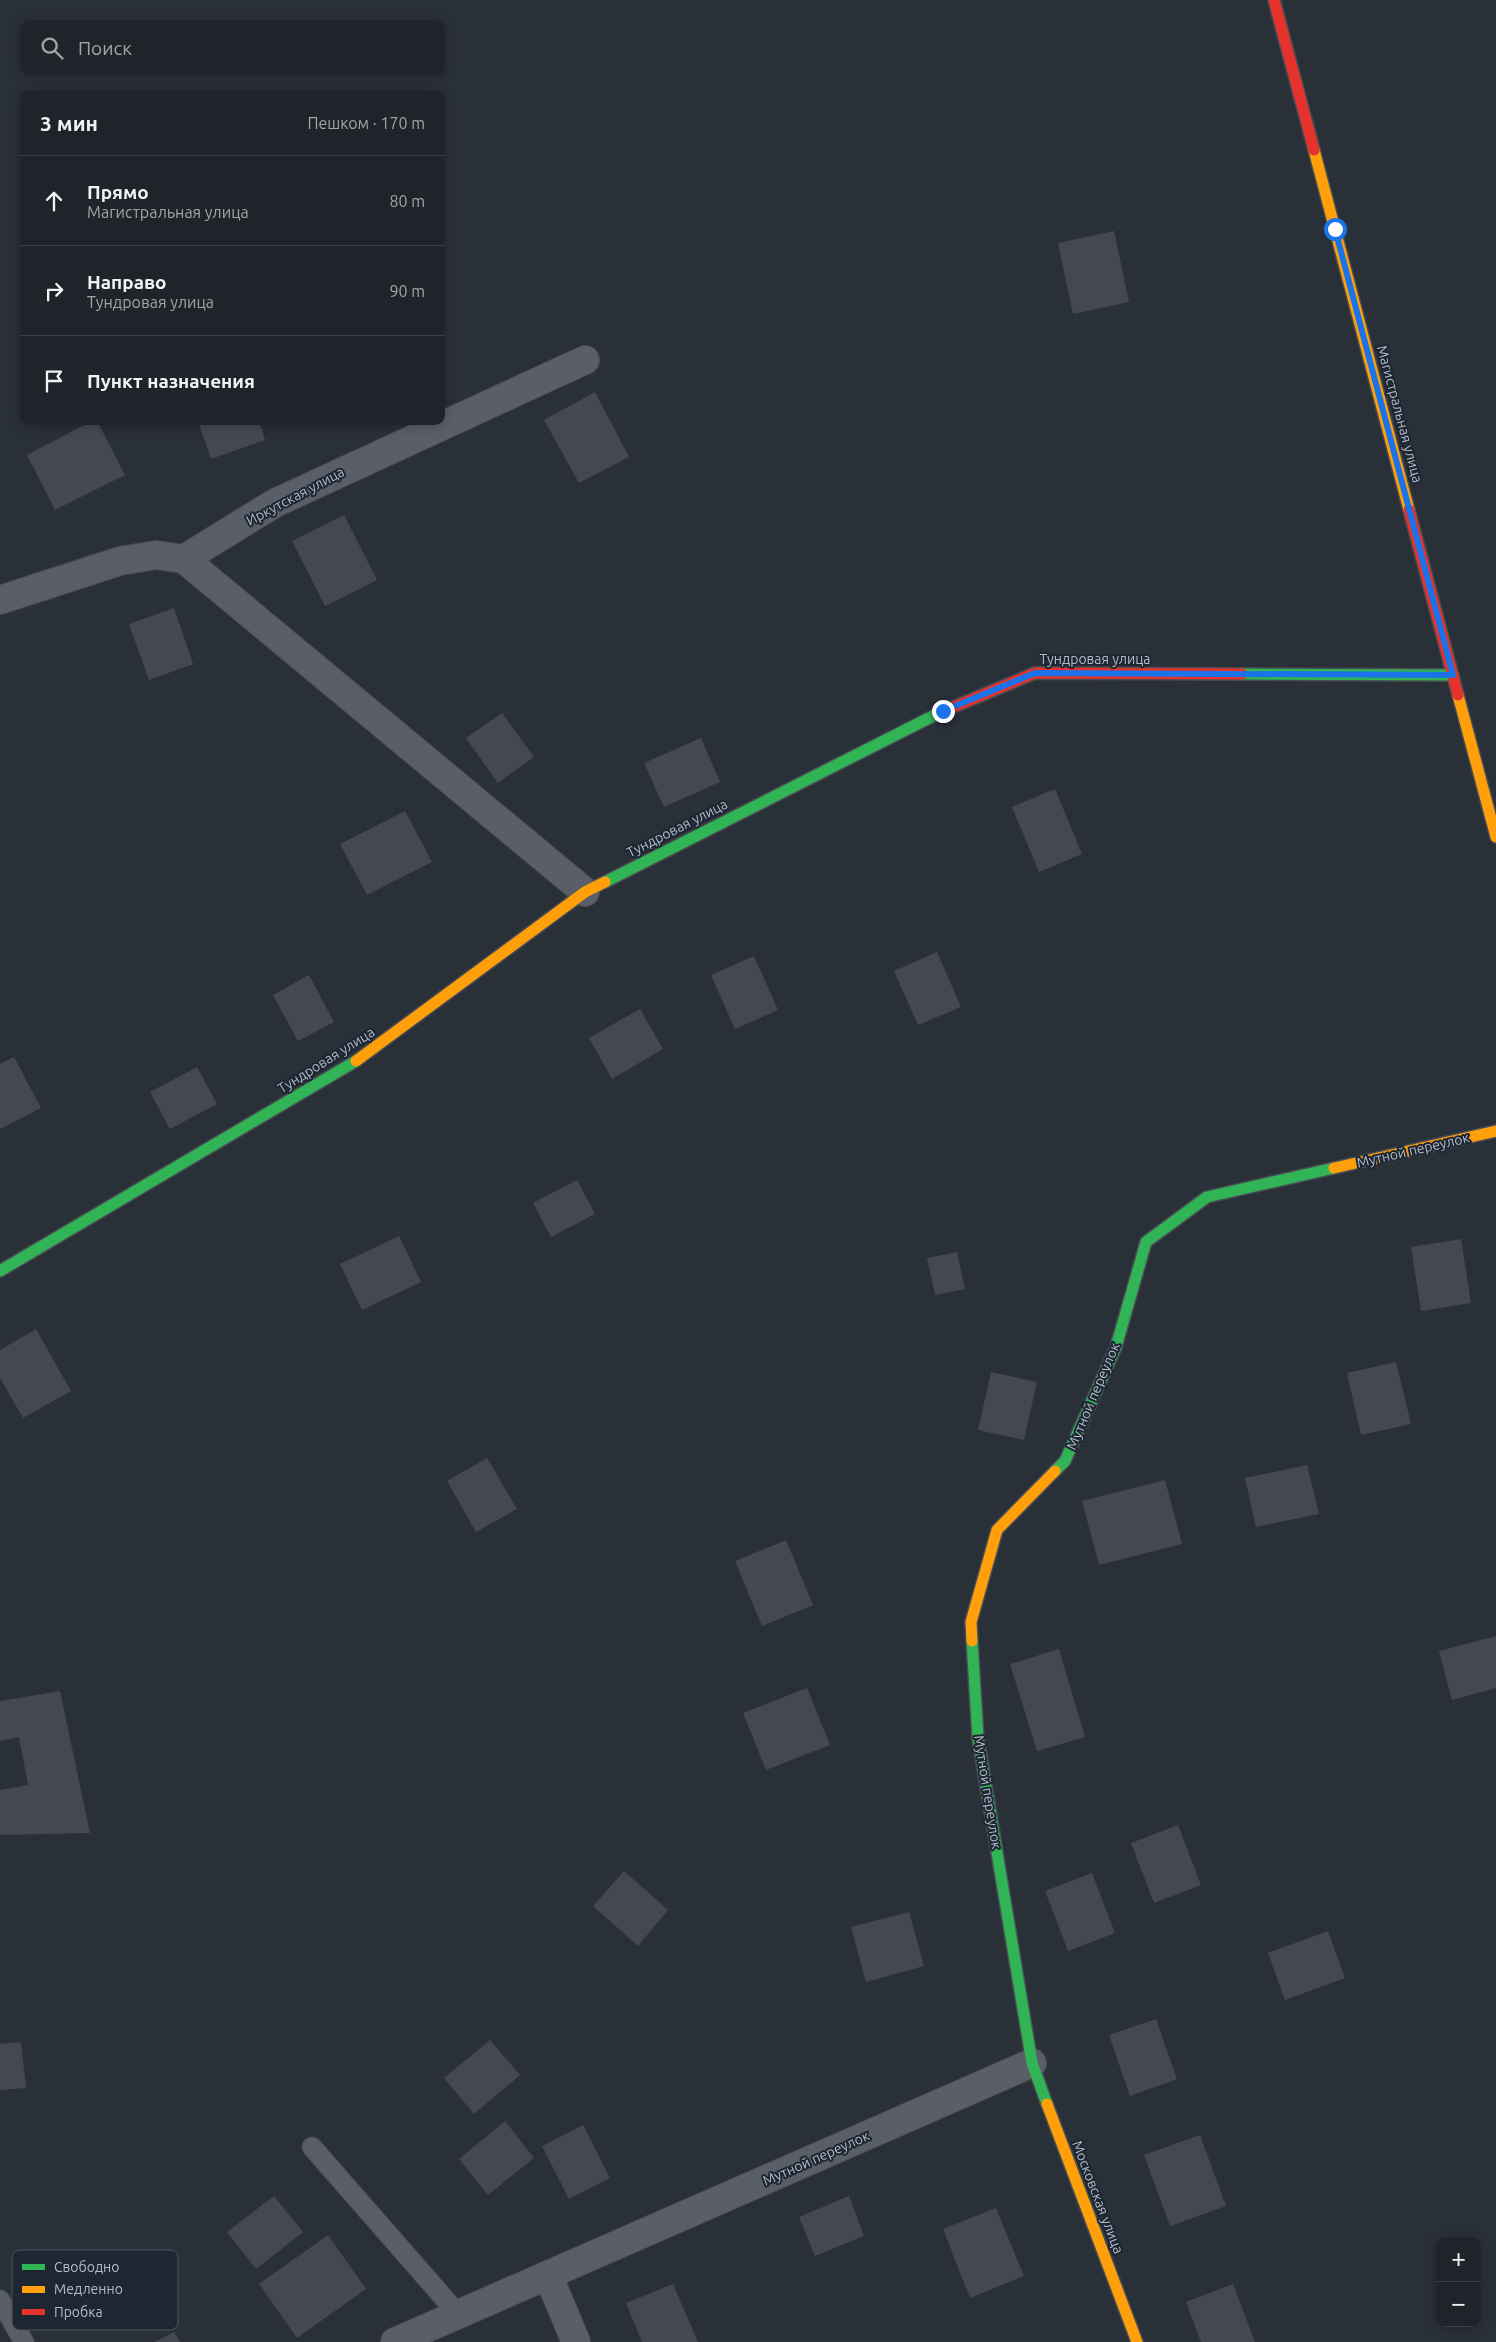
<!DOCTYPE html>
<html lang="ru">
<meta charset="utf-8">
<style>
:root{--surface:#20242a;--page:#282c32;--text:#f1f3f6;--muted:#a2a4a8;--line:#3d4147}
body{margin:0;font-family:Ubuntu,sans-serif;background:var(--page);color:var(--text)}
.controls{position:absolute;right:15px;bottom:15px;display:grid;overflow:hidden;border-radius:10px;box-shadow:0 2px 12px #0003}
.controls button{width:45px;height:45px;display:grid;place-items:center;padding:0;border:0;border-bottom:1px solid var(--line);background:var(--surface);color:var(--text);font:25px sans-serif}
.stop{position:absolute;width:15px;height:15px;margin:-11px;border:4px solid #1a73e8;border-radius:50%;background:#fff}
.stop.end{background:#1a73e8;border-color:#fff;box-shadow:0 1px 5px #0008}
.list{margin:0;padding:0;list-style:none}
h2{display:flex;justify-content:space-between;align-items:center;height:65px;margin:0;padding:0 20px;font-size:21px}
h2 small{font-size:16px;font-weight:400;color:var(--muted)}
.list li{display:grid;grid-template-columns:32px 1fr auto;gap:15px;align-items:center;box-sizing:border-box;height:90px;padding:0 20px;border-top:1px solid var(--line)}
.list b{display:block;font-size:19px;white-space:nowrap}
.list p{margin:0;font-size:16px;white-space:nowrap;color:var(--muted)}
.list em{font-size:16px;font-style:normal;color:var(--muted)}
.icon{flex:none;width:28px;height:28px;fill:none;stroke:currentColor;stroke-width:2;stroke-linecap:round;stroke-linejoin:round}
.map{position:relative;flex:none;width:1496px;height:2342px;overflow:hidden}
.search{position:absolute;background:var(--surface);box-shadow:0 2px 12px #0003;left:20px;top:20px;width:425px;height:55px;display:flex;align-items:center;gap:12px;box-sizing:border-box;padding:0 18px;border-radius:10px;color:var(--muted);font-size:19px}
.panel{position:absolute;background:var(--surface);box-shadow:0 2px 12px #0003;left:20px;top:90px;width:425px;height:335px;border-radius:10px}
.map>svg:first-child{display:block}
.building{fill:#444950}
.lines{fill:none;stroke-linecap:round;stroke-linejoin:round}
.lane-casing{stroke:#484c53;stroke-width:21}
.street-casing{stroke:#484c53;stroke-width:30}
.fast-casing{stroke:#484c53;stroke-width:14}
.slow-casing{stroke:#484c53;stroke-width:14}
.jam-casing{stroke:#484c53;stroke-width:14}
.lane{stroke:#5a5e66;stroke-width:19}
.street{stroke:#5a5e66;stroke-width:28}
.fast{stroke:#30b455;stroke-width:11}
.slow{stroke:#ff9f0a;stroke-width:11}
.jam{stroke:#e5322d;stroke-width:11}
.route{stroke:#1a73e8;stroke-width:6}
.labels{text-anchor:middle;stroke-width:4;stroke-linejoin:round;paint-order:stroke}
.street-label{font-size:14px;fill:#b4bcc9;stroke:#1d2633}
.key{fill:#1d2633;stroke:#4a5360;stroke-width:1}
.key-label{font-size:14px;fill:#b4bcc9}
</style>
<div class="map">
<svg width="1496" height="2342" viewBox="0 0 1496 2342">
<rect width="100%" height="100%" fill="#2a3038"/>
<g class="building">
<polygon points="1114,231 1129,302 1073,314 1058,243"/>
<polygon points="595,392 629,457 579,483 544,420"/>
<polygon points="92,421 97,421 125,475 55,510 27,455"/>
<polygon points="198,421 259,421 265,440 211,459"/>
<polygon points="344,515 377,580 325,606 292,541"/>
<polygon points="174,608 193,664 149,680 129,624"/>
<polygon points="502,713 534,757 498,783 466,738"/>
<polygon points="701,738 720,782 664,807 644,763"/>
<polygon points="1055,789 1082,854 1039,872 1012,807"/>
<polygon points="405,811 432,862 367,895 340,844"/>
<polygon points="937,952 961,1007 918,1025 894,971"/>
<polygon points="754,956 778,1010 735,1029 711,975"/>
<polygon points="309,975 334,1022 298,1041 273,995"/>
<polygon points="640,1009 663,1049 612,1079 589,1038"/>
<polygon points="14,1057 41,1108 0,1129 0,1064"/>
<polygon points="197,1067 217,1104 170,1129 150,1092"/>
<polygon points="577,1180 595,1214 551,1237 533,1203"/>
<polygon points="399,1236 421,1282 362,1310 340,1264"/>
<polygon points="1461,1239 1471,1303 1421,1311 1411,1247"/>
<polygon points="957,1252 965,1289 935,1295 927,1258"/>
<polygon points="36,1329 71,1391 23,1418 0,1378 0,1350"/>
<polygon points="1396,1362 1411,1424 1361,1435 1347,1373"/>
<polygon points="991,1372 1037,1382 1024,1440 978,1430"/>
<polygon points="487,1458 517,1509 476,1532 447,1481"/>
<polygon points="1307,1465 1319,1514 1256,1527 1245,1478"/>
<polygon points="1165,1480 1182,1544 1099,1565 1082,1501"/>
<polygon points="786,1540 813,1605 762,1626 735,1561"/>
<polygon points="1496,1636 1496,1688 1452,1700 1439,1651"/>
<polygon points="1059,1649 1085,1737 1037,1751 1010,1664"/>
<polygon points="807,1688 830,1745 766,1770 743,1713"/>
<polygon points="60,1691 90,1833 0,1835 0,1790 28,1785 19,1737 0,1741 0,1701"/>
<polygon points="1178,1825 1201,1885 1154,1903 1131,1843"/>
<polygon points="624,1871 668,1910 638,1946 593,1906"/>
<polygon points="1092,1873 1115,1933 1068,1951 1045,1891"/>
<polygon points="909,1912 924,1966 866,1982 851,1927"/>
<polygon points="1328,1931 1345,1978 1285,2000 1268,1953"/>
<polygon points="1156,2019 1177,2079 1130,2096 1109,2035"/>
<polygon points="490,2040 520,2075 474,2114 444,2078"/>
<polygon points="21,2042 26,2088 0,2090 0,2044"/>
<polygon points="505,2121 534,2158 488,2195 459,2159"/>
<polygon points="583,2125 610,2178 569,2199 542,2146"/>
<polygon points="1200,2135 1226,2206 1170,2226 1144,2155"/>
<polygon points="274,2196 303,2232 256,2269 227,2232"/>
<polygon points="849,2196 864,2236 815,2256 799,2217"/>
<polygon points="996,2208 1024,2276 970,2298 943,2229"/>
<polygon points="328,2235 366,2289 297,2338 259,2284"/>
<polygon points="673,2284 698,2342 642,2342 626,2303"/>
<polygon points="1233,2284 1255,2342 1201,2342 1186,2302"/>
<polygon points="174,2332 180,2342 155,2342"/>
</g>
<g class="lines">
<g class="lane-casing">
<g id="lane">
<polyline points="312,2147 458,2314"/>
<polyline points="0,2300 24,2342"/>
</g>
</g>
<g class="street-casing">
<g id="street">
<polyline points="184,559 585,892"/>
<polyline points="0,600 120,561 156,555 184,559 275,503 585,360"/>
<polyline points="548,2275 576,2342"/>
<polyline points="395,2342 1032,2063"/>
</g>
</g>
<g class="fast-casing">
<g id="fast">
<polyline points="1242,674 1453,675"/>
<polyline points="605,882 939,713"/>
<polyline points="0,1271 356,1061"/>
<polyline points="1055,1471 1065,1461 1116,1347 1146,1242 1207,1197 1334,1168"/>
<polyline points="972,1641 978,1738 1032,2063 1047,2104"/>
</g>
</g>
<g class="slow-casing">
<g id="slow">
<polyline points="1314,150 1409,510"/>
<polyline points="1458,695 1496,837"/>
<polyline points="356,1061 585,892 605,882"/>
<polyline points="1334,1168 1496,1131"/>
<polyline points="972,1641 971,1622 997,1530 1055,1471"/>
<polyline points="1047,2104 1137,2342"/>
</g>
</g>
<g class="jam-casing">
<g id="jam">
<polyline points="1274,0 1314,150"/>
<polyline points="1409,510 1458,695"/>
<polyline points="939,713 1035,673 1242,674"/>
</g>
</g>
<use href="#lane" class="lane"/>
<use href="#street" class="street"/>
<use href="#fast" class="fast"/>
<use href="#slow" class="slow"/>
<use href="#jam" class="jam"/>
</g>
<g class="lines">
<polyline class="route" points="943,711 1035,673 1453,675 1335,229"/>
</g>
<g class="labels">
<g class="street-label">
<text transform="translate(1400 414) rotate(75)" y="5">Магистральная улица</text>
<text transform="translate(295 496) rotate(-28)" y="5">Иркутская улица</text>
<text x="1095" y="664">Тундровая улица</text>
<text transform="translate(677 828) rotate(-27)" y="5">Тундровая улица</text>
<text transform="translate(326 1060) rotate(-32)" y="5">Тундровая улица</text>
<text transform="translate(1413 1150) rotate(-13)" y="5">Мутной переулок</text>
<text transform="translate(1093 1396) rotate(-67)" y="5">Мутной переулок</text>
<text transform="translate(988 1792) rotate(81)" y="5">Мутной переулок</text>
<text transform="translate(816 2158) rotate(-24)" y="5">Мутной переулок</text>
<text transform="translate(1098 2197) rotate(69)" y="5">Московская улица</text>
</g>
</g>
<rect x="12" y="2250" width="166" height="80" rx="8" class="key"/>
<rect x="22" y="2264" width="23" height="6" fill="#30b455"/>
<rect x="22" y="2286" width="23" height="7" fill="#ff9f0a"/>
<rect x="22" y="2309" width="23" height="6" fill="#e5322d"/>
<g class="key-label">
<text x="54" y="2272">Свободно</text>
<text x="54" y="2294">Медленно</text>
<text x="54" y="2317">Пробка</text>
</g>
</svg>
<div class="controls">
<button>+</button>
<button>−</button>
</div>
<div class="stop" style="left:1335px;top:229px"></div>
<div class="stop end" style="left:943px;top:711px"></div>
<div class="search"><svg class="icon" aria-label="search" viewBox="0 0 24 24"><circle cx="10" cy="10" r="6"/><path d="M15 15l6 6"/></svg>Поиск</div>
<section class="panel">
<h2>3 мин<small>Пешком · 170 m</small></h2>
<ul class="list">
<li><svg class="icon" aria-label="ahead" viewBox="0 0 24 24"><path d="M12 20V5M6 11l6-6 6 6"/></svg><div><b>Прямо</b><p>Магистральная улица</p></div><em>80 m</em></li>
<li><svg class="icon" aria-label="right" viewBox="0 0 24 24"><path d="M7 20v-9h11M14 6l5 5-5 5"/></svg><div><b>Направо</b><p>Тундровая улица</p></div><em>90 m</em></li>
<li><svg class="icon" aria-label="arrive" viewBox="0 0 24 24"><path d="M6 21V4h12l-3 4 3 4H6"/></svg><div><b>Пункт назначения</b></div></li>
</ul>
</section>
</div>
